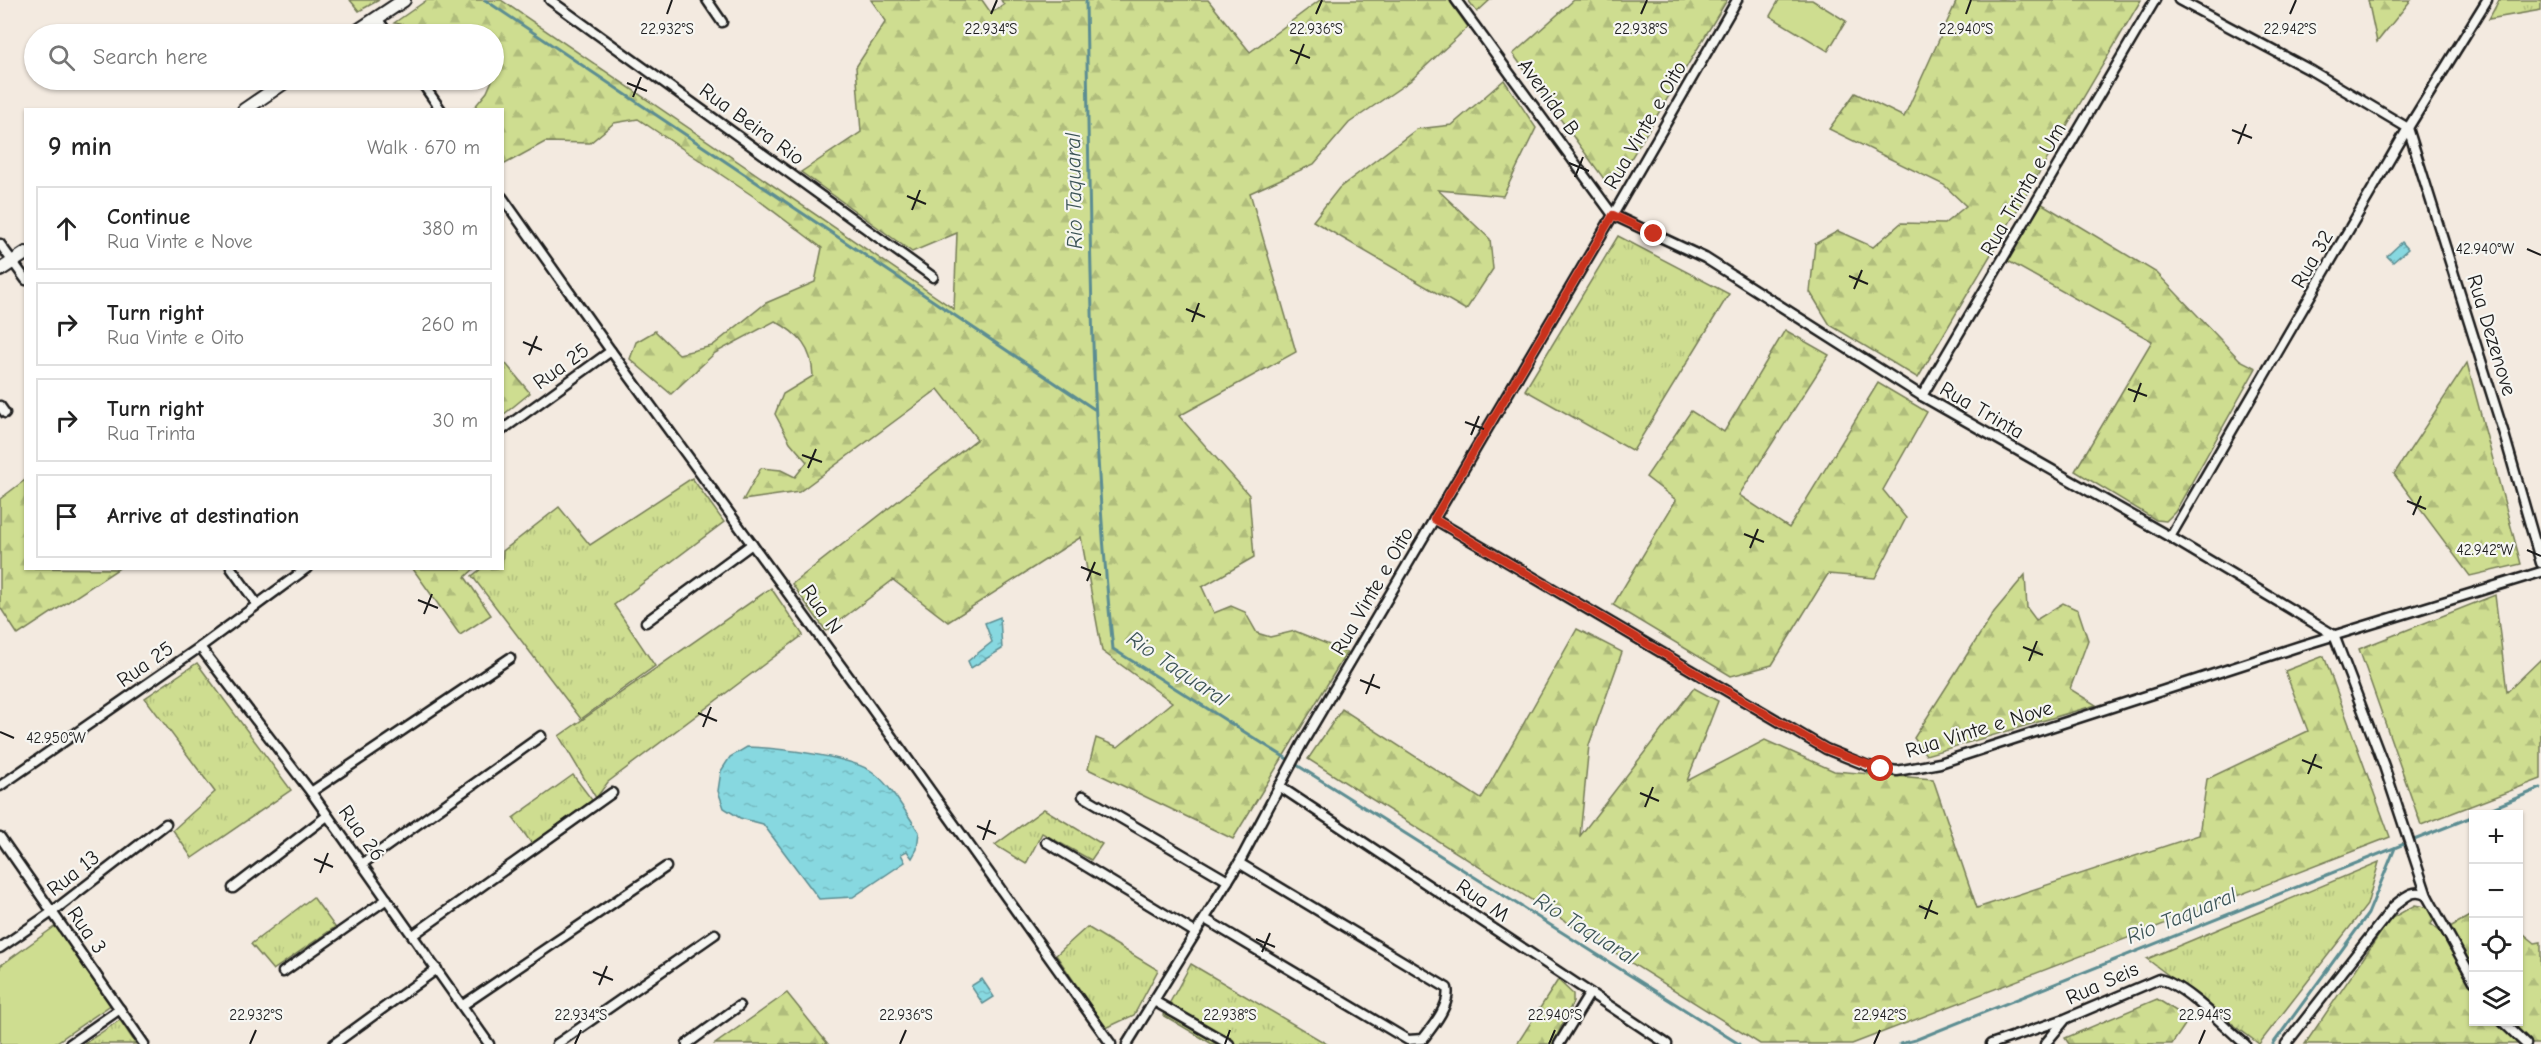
<!DOCTYPE html>
<meta charset="utf-8">
<style>
:root{--surface:#fff;--page:#f6f6f6;--text:#222;--muted:#767676;--line:#e0e0e0}
body{margin:0;font-family:"Comic Neue",sans-serif;background:var(--page);color:var(--text)}
.controls{position:absolute;right:18px;bottom:18px;display:grid;overflow:hidden;border-radius:0px;box-shadow:0 2px 4px #0004}
.controls button{width:54px;height:54px;display:grid;place-items:center;padding:0;border:0;border-bottom:2px solid var(--line);background:var(--surface);color:var(--text);font:30px sans-serif}
.stop{position:absolute;width:18px;height:18px;margin:-14px;border:4px solid #c8321e;border-radius:50%;background:#fff}
.stop.end{background:#c8321e;border-color:#fff;box-shadow:0 2px 6px #0008}
.list{margin:0;padding:0;list-style:none}
h2{display:flex;justify-content:space-between;align-items:center;height:78px;margin:0;padding:0 24px;font-size:26px}
h2 small{font-size:20px;font-weight:400;color:var(--muted)}
.list li{display:grid;grid-template-columns:39px 1fr auto;gap:18px;align-items:center;box-sizing:border-box;height:84px;margin:0 12px 12px;padding:0 12px;border:2px solid var(--line);border-radius:0px}
.list b{display:block;font-size:22px;white-space:nowrap}
.list p{margin:0;font-size:20px;white-space:nowrap;color:var(--muted)}
.list em{font-size:20px;font-style:normal;color:var(--muted)}
.icon{flex:none;width:33px;height:33px;fill:none;stroke:currentColor;stroke-width:2;stroke-linecap:round;stroke-linejoin:round}
.map{position:relative;flex:none;width:2541px;height:1044px;overflow:hidden}
.search{position:absolute;background:var(--surface);box-shadow:0 2px 4px #0004;left:24px;top:24px;width:480px;height:66px;display:flex;align-items:center;gap:15px;box-sizing:border-box;padding:0 21px;border-radius:33px;color:var(--muted);font-size:22px}
.panel{position:absolute;background:var(--surface);box-shadow:0 2px 4px #0004;left:24px;top:108px;width:480px;height:462px;border-radius:0px}
.map>svg:first-child{display:block}
.grass{fill:url(#grass-tufts);stroke:#757c56;stroke-width:1.5}
.forest{fill:url(#forest-firs);stroke:#757c56;stroke-width:1.5}
.garden{fill:#cedd90;stroke:#757c56;stroke-width:1.5}
.water{fill:url(#water-ripples);stroke:#5c8d92;stroke-width:1.5}
.lines{fill:none;stroke-linecap:round;stroke-linejoin:round}
.stream{stroke:#5c8d92;stroke-width:3}
.street-casing{stroke:#1c1c1c;stroke-width:13}
.secondary-casing{stroke:#1c1c1c;stroke-width:16}
.street{stroke:#f6f6f2;stroke-width:8}
.secondary{stroke:#f6f6f2;stroke-width:12}
.route{stroke:#c8321e;stroke-width:8}
.ticks{fill:none;stroke:#1c1c1c;stroke-width:2}
.labels{text-anchor:middle;stroke-width:4.5;stroke-linejoin:round;paint-order:stroke}
.street-label{font-size:21px;fill:#1c1c1c;stroke:#f6f6f2}
.water-label{font-size:22px;font-style:italic;fill:#3c5457;stroke:#f6f6f2}
.ticks-label{font-size:15px;text-anchor:middle;fill:#1c1c1c;stroke:#f6f6f2;stroke-width:4.5;stroke-linejoin:round;paint-order:stroke}
</style>
<div class="map">
<svg width="2541" height="1044" viewBox="0 0 2541 1044">
<defs>
<pattern id="grass-tufts" width="24" height="20" patternUnits="userSpaceOnUse" patternTransform="scale(1.5)"><rect width="24" height="20" fill="#cedd90"/><path d="M3 7l-1-3M5 7V3M7 7l1-3M15 17l-1-3M17 17v-4M19 17l1-3" fill="none" stroke="#b0bd7c"/></pattern>
<pattern id="forest-firs" width="22" height="20" patternUnits="userSpaceOnUse" patternTransform="scale(1.5)"><rect width="22" height="20" fill="#cedd90"/><path d="M5 1l3.5 6h-7zM16 11l3.5 6h-7z" fill="#b0bd7c"/></pattern>
<pattern id="water-ripples" width="26" height="14" patternUnits="userSpaceOnUse" patternTransform="scale(1.5)"><rect width="26" height="14" fill="#87d8e0"/><path d="M2 4q2-2 4 0t4 0M15 11q2-2 4 0t4 0" fill="none" stroke="#74b9c0"/></pattern>
</defs>
<rect width="100%" height="100%" fill="#f3eae0"/>
<filter id="ink" filterUnits="userSpaceOnUse"><feTurbulence type="fractalNoise" baseFrequency=".0167" numOctaves="2"/><feDisplacementMap in="SourceGraphic" scale="12" xChannelSelector="R" yChannelSelector="G"/><feConvolveMatrix kernelMatrix="1 2 1 2 8 2 1 2 1" color-interpolation-filters="sRGB"/></filter>
<g filter="url(#ink)">
<g class="grass">
<polygon points="2499,0 2541,0 2541,10 2489,19"/>
<polygon points="1618,236 1729,294 1633,451 1525,390"/>
<polygon points="692,478 724,522 614,605 655,666 581,719 472,576 481,569 502,568 503,551 559,507 590,545"/>
<polygon points="771,588 803,635 608,782 596,798 559,736"/>
<polygon points="197,663 291,790 192,858 173,830 215,792 145,698"/>
<polygon points="573,775 592,800 532,844 513,818"/>
<polygon points="1044,809 1102,844 1091,860 1042,833 1026,864 995,845"/>
<polygon points="2379,862 2367,905 2259,1044 2147,959"/>
<polygon points="313,897 335,927 273,970 251,944"/>
<polygon points="1087,927 1158,970 1134,1015 1106,1028 1056,955"/>
<polygon points="1191,964 1327,1044 1212,1044 1163,1015"/>
<polygon points="120,1020 136,1044 84,1044"/>
</g>
<g class="forest">
<polygon points="350,0 379,0 359,11"/>
<path d="M427,0h74l453,309 3,-76 -45,19 -111,-80 60,-40 -5,-65 30,-46 -15,-21h111l9,13 13,-8 -3,-5h207l42,52 70,-52h129l19,27 -58,54 -61,42 -35,41 -64,29 46,159 -117,64 70,79 5,62 -52,30 12,26 17,-7 14,6 12,21 13,4 25,-6 52,21 -114,187 -145,-70 8,-31 22,9 54,-45 -70,-51 -21,-114 -133,85 -55,-42 -67,51 -34,-47 185,-145 -39,-50 -139,103 -56,8 18,-32 20,2 14,7 12,-15 -17,-20 -15,-28 8,-20 30,-18c-1,-28 -14,-42 -38,-55l-60,32 -44,41 -41,-35 6,-17 19,-11 24,23 33,-8 54,-43 49,-21 7,-34 -69,-52 -115,-77 -24,4 -24,20 -45,-1 -40,22 -2,-3 -1,-51 -29,-1 14,-17 11,-25 -4,-6v-27h-37l-63,-11z"/>
<polygon points="1468,0 1490,0 1477,12"/>
<polygon points="1574,0 1727,0 1612,190 1513,54"/>
<polygon points="1957,0 2141,0 1918,378 1830,325 1810,292 1815,244 1838,231 1873,247 1901,223 1944,224 1966,206 1944,185 1829,129 1855,93 1904,117"/>
<polygon points="2368,0 2411,0 2377,42"/>
<polygon points="1504,80 1536,128 1503,196 1438,190 1490,239 1493,269 1466,310 1313,221 1339,188 1417,129 1452,125"/>
<polygon points="2039,202 2157,273 2240,360 2256,368 2175,512 2166,521 2156,520 2075,471 2152,341 2006,260"/>
<polygon points="1785,330 1829,355 1739,495 1789,528 1878,383 1927,412 1883,490 1906,518 1875,578 1828,574 1772,665 1731,676 1613,605 1676,500 1646,477 1691,411 1724,432"/>
<polygon points="502,359 530,393 503,415 502,415"/>
<polygon points="2467,363 2521,564 2470,576 2394,474"/>
<polygon points="25,480 26,568 118,569 18,635 0,607 0,499"/>
<polygon points="413,569 474,569 465,577 491,615 460,635"/>
<polygon points="2025,575 2027,608 2036,620 2063,603 2078,610 2088,640 2070,689 2096,705 1926,755 1914,738 1994,612"/>
<polygon points="2495,595 2507,692 2541,659 2541,779 2421,825 2359,649"/>
<polygon points="1577,629 1622,652 1589,745 1580,836 1694,688 1718,701 1687,781 1765,740 1834,771 1933,779 1977,908 2199,835 2207,779 2308,731 2285,671 2324,656 2390,837 1852,1044 1760,1044 1308,759 1342,709 1481,799"/>
<polygon points="2415,905 2440,910 2431,924 2441,932 2473,914 2474,1022 2518,1022 2519,930 2535,943 2541,942 2541,1044 2305,1044 2390,919"/>
<polygon points="1558,980 1573,994 1573,1002 1553,1044 1517,1044"/>
<polygon points="787,993 828,1044 715,1044"/>
<polygon points="2157,999 2189,1019 2172,1044 2069,1044 2065,1038"/>
</g>
<g class="garden">
<polygon points="1779,0 1812,0 1846,21 1828,51 1770,16"/>
<polygon points="57,925 112,1004 54,1044 0,1044 0,966"/>
</g>
<g class="water">
<polygon points="2402,242 2408,249 2393,262 2387,256"/>
<polygon points="1000,617 1002,649 971,668 968,661 992,642 985,623"/>
<path d="M747,747c29,1 105,9 127,26 19,15 32,40 45,59l-2,17 -5,9 -5,-7 -6,3 4,8 -52,35 -34,2 -56,-75 -23,-6 -16,-10 -6,-17 3,-20 9,-14z"/>
<polygon points="982,979 994,997 983,1004 971,986"/>
</g>
<g class="lines">
<g class="stream">
<polyline points="485,0 1094,409"/>
<path d="M1086,0c4,217 4,433 27,649l626,395"/>
<polyline points="2478,814 2541,788"/>
<polyline points="1900,1044 1915,1040 2474,816"/>
<polyline points="2273,1044 2368,914 2395,848"/>
</g>
<g class="street-casing">
<g id="street">
<polyline points="550,0 933,277"/>
<polyline points="707,0 722,22"/>
<polyline points="1456,0 1613,215 1705,258 1922,396 2170,537 2334,635 2384,766 2427,896 2474,981"/>
<polyline points="2179,0 2312,71 2408,128 2504,434 2541,563"/>
<polyline points="377,18 388,34"/>
<polyline points="420,80 441,110"/>
<polyline points="502,197 611,351 857,688 1111,1044"/>
<polyline points="0,244 26,280"/>
<polyline points="1922,396 2155,0"/>
<polyline points="0,406 5,413"/>
<polyline points="502,430 611,351"/>
<polyline points="1434,519 1826,749 1868,766 1897,771 1940,763 2303,645 2541,572"/>
<polyline points="2170,537 2408,128 2487,0"/>
<polyline points="231,568 257,604"/>
<polyline points="646,622 752,544"/>
<polyline points="200,647 311,792 489,1044"/>
<polyline points="0,786 200,647 307,568"/>
<polyline points="1279,786 1667,1044"/>
<polyline points="311,792 510,658"/>
<polyline points="1083,796 1228,881"/>
<polyline points="0,837 144,1044"/>
<polyline points="1046,842 1196,933"/>
<polyline points="362,864 541,736"/>
<polyline points="233,888 327,816"/>
<path d="M1205,919l203,121 15,-1c10,-13 28,-35 24,-51l-208,-125"/>
<polyline points="413,935 612,793"/>
<polyline points="0,948 52,912 166,824"/>
<polyline points="283,972 387,899"/>
<polyline points="1154,1001 1229,1044"/>
<polyline points="463,1005 666,867"/>
<polyline points="2503,1022 2526,1044"/>
<polyline points="70,1044 120,1009"/>
<polyline points="334,1044 437,969"/>
<polyline points="557,1044 715,934"/>
<polyline points="687,1044 739,1006"/>
<polyline points="1127,1044 1239,863 1302,744 1613,215 1737,0"/>
<polyline points="1559,1044 1590,993"/>
<path d="M1991,1044l74,-25 94,-40c25,5 66,48 86,65"/>
<polyline points="2045,1044 2064,1021"/>
<path d="M2286,1044l108,-138c10,-8 20,-19 33,-10"/>
</g>
</g>
<g class="secondary-casing">
<g id="secondary">
<polyline points="353,34 404,0"/>
<polyline points="244,110 288,80"/>
<polyline points="0,270 26,253"/>
</g>
</g>
<use href="#street" class="street"/>
<use href="#secondary" class="secondary"/>
</g>
</g>
<g class="lines" filter="url(#ink)">
<polyline class="route" points="1654,234 1613,215 1434,519 1826,749 1881,769"/>
</g>
<path class="ticks" d="M667,14l5,-14M991,14l6,-14M1316,14l6,-14M1641,14l6,-14M1966,14l5,-14M2290,14l6,-14M1290,50l20,8M1296,64l8,-20M627,83l20,8M633,97l8,-20M2232,130l20,8M2238,144l8,-20M1569,163l20,8M1575,177l8,-20M907,196l19,8M912,210l8,-20M2527,249l14,6M1849,276l19,8M1854,289l8,-19M1186,309l19,8M1192,322l7,-19M523,342l19,8M529,355l8,-19M2128,389l19,7M2134,402l7,-19M1465,422l19,7M1471,435l8,-19M802,455l20,7M808,468l8,-19M2407,501l19,8M2413,515l8,-19M1744,534l20,8M1750,548l8,-19M2527,550l14,6M1081,567l20,8M1087,581l8,-19M418,600l20,8M424,614l8,-20M2023,647l20,8M2029,661l8,-20M1360,680l20,8M1366,694l8,-20M698,713l19,8M703,727l8,-20M0,732l14,6M2302,760l20,8M2308,774l8,-20M1640,793l19,8M1645,807l8,-20M977,826l19,8M983,840l7,-20M314,859l19,8M320,873l8,-20M1919,906l19,8M1925,919l7,-19M1256,939l19,8M1262,952l8,-19M593,972l20,8M599,985l8,-19M250,1044l6,-14M575,1044l6,-14M900,1044l6,-14M1225,1044l5,-14M1549,1044l6,-14M1874,1044l6,-14M2199,1044l6,-14"/>
<g class="labels">
<g class="street-label">
<text transform="translate(1549 97) rotate(54)" y="7">Avenida B</text>
<text transform="translate(752 124) rotate(36)" y="7">Rua Beira Rio</text>
<text transform="translate(1645 125) rotate(-60)" y="7">Rua Vinte e Oito</text>
<text transform="translate(2023 189) rotate(-60)" y="7">Rua Trinta e Um</text>
<text transform="translate(2312 259) rotate(-60)" y="7">Rua 32</text>
<text transform="translate(2492 335) rotate(73)" y="7">Rua Dezenove</text>
<text transform="translate(561 366) rotate(-36)" y="7">Rua 25</text>
<text transform="translate(1982 410) rotate(30)" y="7">Rua Trinta</text>
<text transform="translate(1372 591) rotate(-60)" y="7">Rua Vinte e Oito</text>
<text transform="translate(822 609) rotate(54)" y="7">Rua N</text>
<text transform="translate(145 664) rotate(-35)" y="7">Rua 25</text>
<text transform="translate(1979 729) rotate(-17)" y="7">Rua Vinte e Nove</text>
<text transform="translate(362 833) rotate(54)" y="7">Rua 26</text>
<text transform="translate(73 873) rotate(-38)" y="7">Rua 13</text>
<text transform="translate(1483 900) rotate(34)" y="7">Rua M</text>
<text transform="translate(87 930) rotate(55)" y="7">Rua 3</text>
<text transform="translate(2102 983) rotate(-24)" y="7">Rua Seis</text>
</g>
<g class="water-label">
<text transform="translate(1073 191) rotate(-91)" y="8">Rio Taquaral</text>
<text transform="translate(1178 668) rotate(34)" y="8">Rio Taquaral</text>
<text transform="translate(2181 915) rotate(-22)" y="8">Rio Taquaral</text>
<text transform="translate(1586 928) rotate(32)" y="8">Rio Taquaral</text>
</g>
</g>
<g class="ticks-label">
<text x="667" y="34">22.932°S</text>
<text x="991" y="34">22.934°S</text>
<text x="1316" y="34">22.936°S</text>
<text x="1641" y="34">22.938°S</text>
<text x="1966" y="34">22.940°S</text>
<text x="2290" y="34">22.942°S</text>
<text x="2485" y="254">42.940°W</text>
<text x="2485" y="555">42.942°W</text>
<text x="56" y="743">42.950°W</text>
<text x="256" y="1020">22.932°S</text>
<text x="581" y="1020">22.934°S</text>
<text x="906" y="1020">22.936°S</text>
<text x="1230" y="1020">22.938°S</text>
<text x="1555" y="1020">22.940°S</text>
<text x="1880" y="1020">22.942°S</text>
<text x="2205" y="1020">22.944°S</text>
</g>
</svg>
<div class="controls">
<button>+</button>
<button>−</button>
<button><svg class="icon" aria-label="locate" viewBox="0 0 24 24"><circle cx="12" cy="12" r="6"/><path d="M12 2v4M12 18v4M2 12h4M18 12h4"/></svg></button>
<button><svg class="icon" aria-label="layers" viewBox="0 0 24 24"><path d="M12 4l9 5-9 5-9-5zM3 14l9 5 9-5"/></svg></button>
</div>
<div class="stop" style="left:1881px;top:769px"></div>
<div class="stop end" style="left:1654px;top:234px"></div>
<div class="search"><svg class="icon" aria-label="search" viewBox="0 0 24 24"><circle cx="10" cy="10" r="6"/><path d="M15 15l6 6"/></svg>Search here</div>
<section class="panel">
<h2>9 min<small>Walk · 670 m</small></h2>
<ul class="list">
<li><svg class="icon" aria-label="ahead" viewBox="0 0 24 24"><path d="M12 20V5M6 11l6-6 6 6"/></svg><div><b>Continue</b><p>Rua Vinte e Nove</p></div><em>380 m</em></li>
<li><svg class="icon" aria-label="right" viewBox="0 0 24 24"><path d="M7 20v-9h11M14 6l5 5-5 5"/></svg><div><b>Turn right</b><p>Rua Vinte e Oito</p></div><em>260 m</em></li>
<li><svg class="icon" aria-label="right" viewBox="0 0 24 24"><path d="M7 20v-9h11M14 6l5 5-5 5"/></svg><div><b>Turn right</b><p>Rua Trinta</p></div><em>30 m</em></li>
<li><svg class="icon" aria-label="arrive" viewBox="0 0 24 24"><path d="M6 21V4h12l-3 4 3 4H6"/></svg><div><b>Arrive at destination</b></div></li>
</ul>
</section>
</div>
